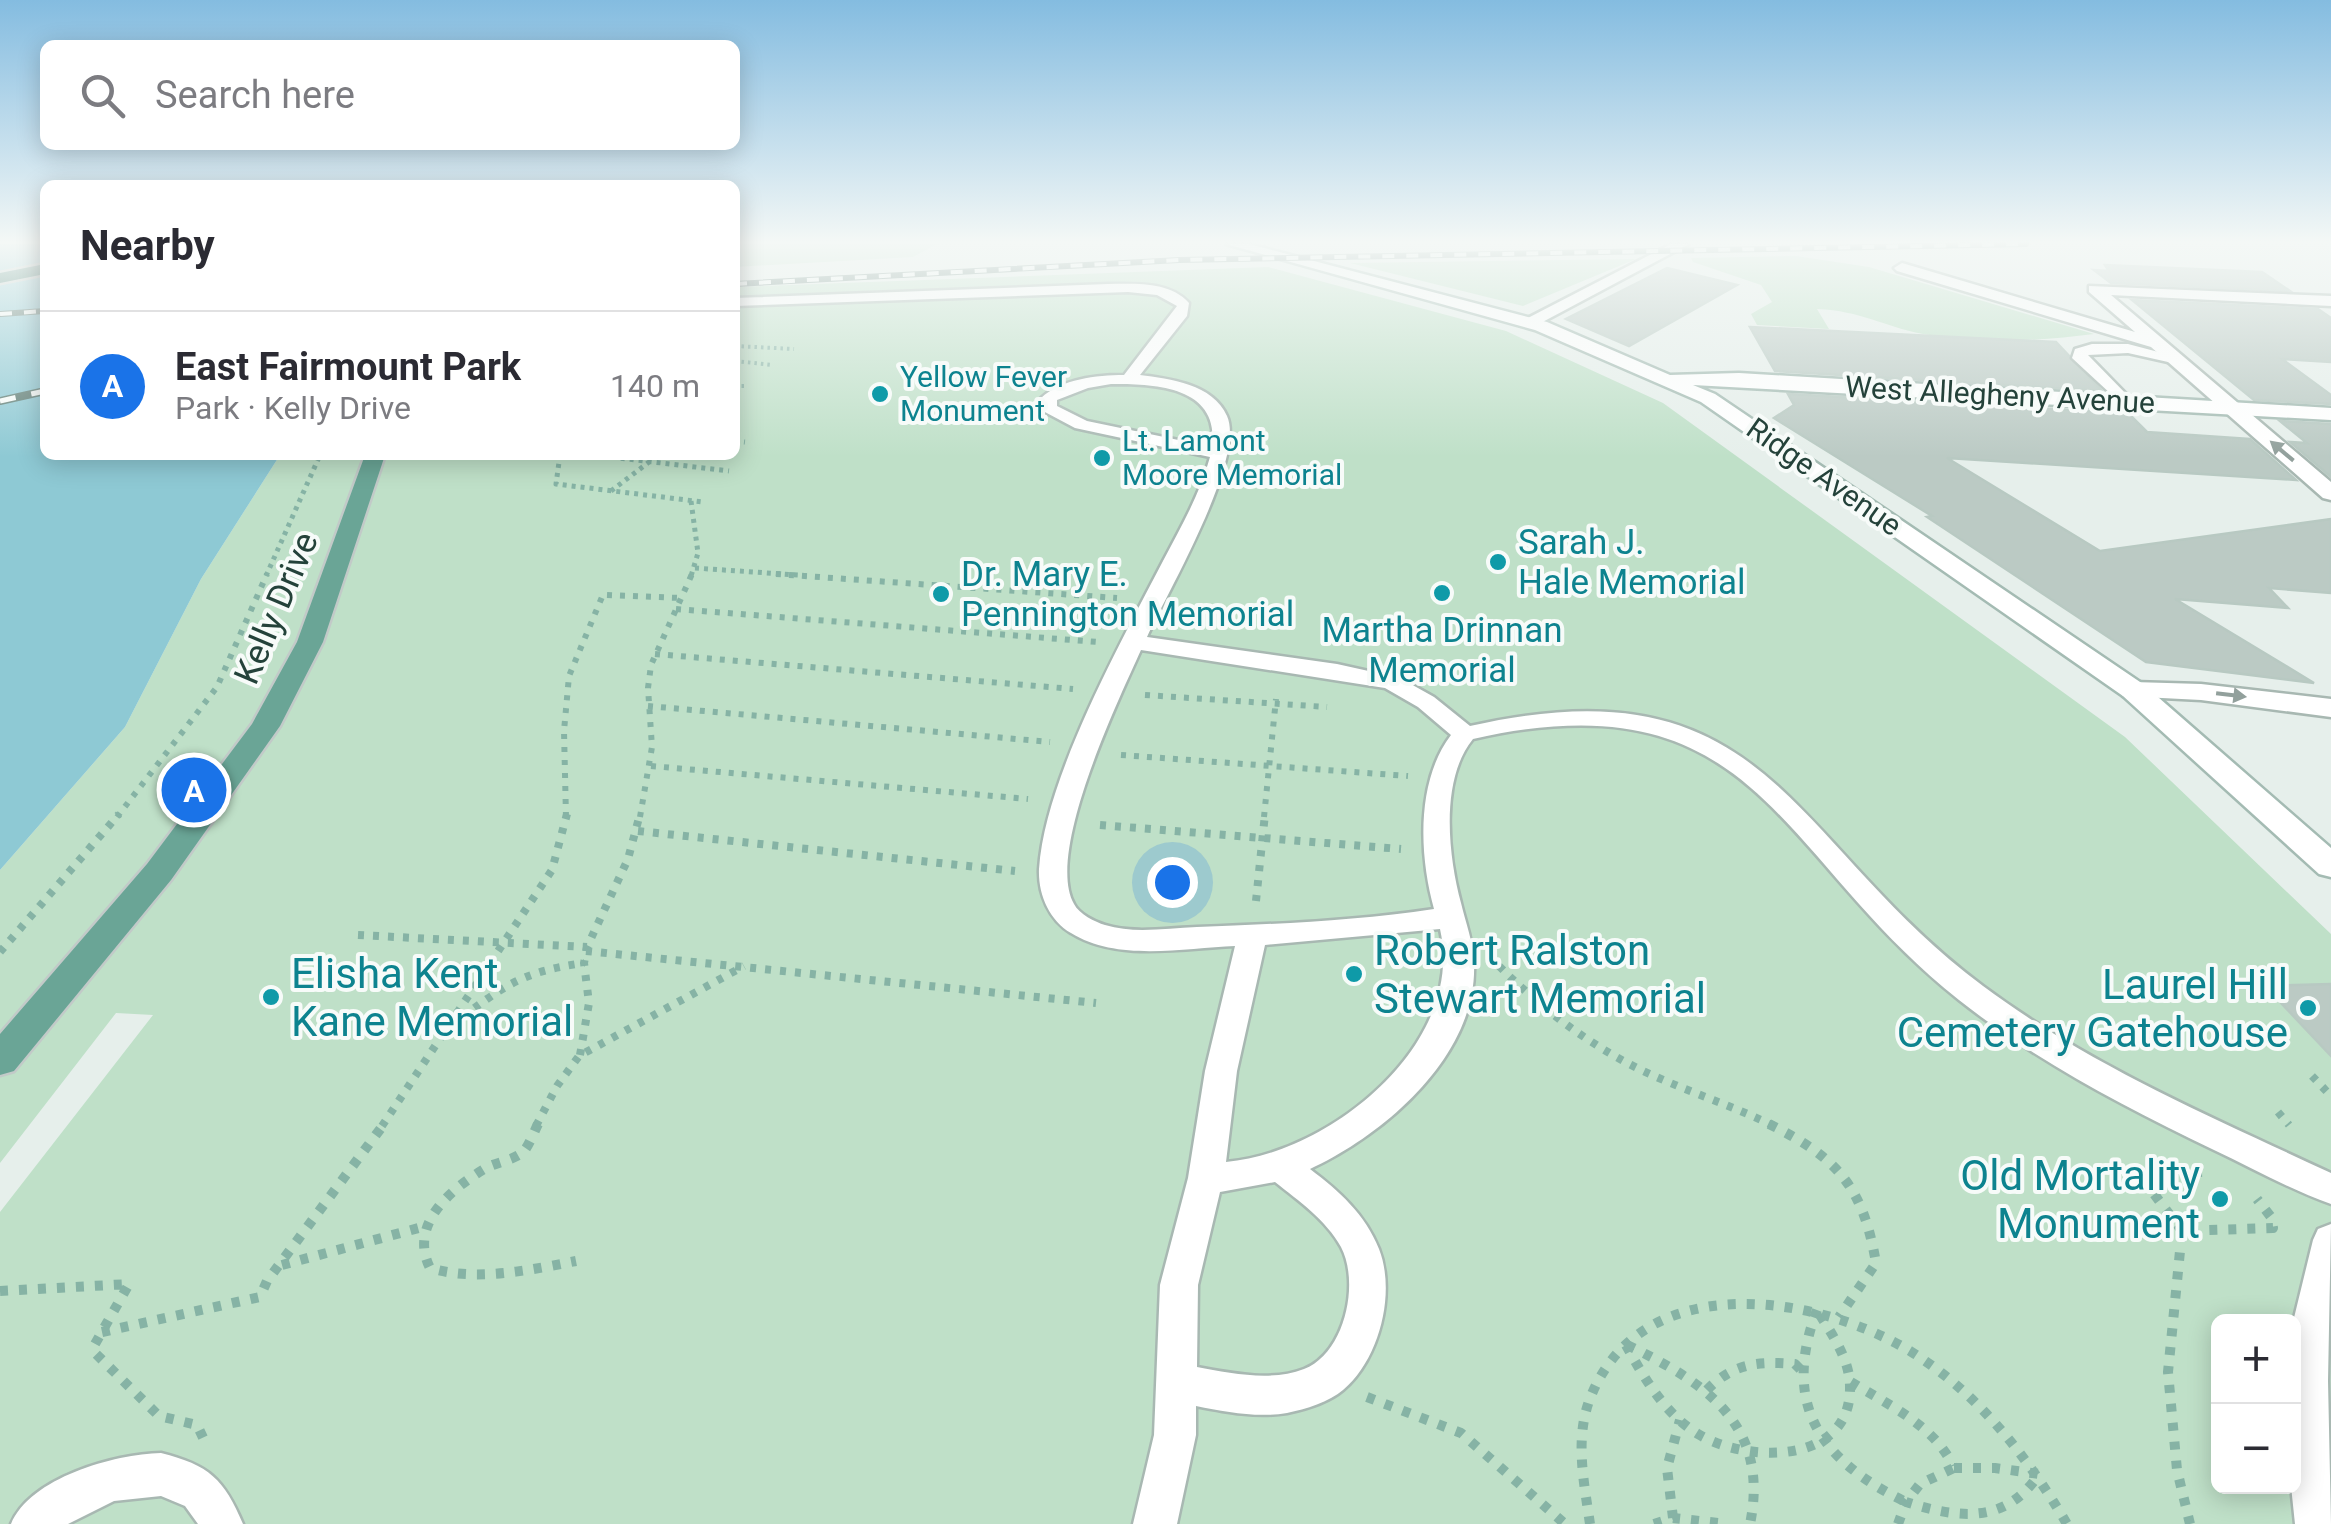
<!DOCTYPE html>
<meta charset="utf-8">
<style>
:root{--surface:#fff;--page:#f2f2f3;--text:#2b2b33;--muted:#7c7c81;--line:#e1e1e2;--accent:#1a73e8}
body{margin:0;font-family:Roboto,sans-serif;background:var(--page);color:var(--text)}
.controls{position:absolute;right:30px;bottom:30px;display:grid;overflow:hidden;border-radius:15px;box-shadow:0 5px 25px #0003}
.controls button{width:90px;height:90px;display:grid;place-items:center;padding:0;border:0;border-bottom:2px solid var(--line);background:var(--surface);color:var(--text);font:50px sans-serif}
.you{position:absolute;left:1172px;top:882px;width:35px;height:35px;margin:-25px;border:8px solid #fff;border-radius:50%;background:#1a73e8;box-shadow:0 0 0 15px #1a73e833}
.badge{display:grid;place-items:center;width:65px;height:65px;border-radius:50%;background:var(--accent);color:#fff;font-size:32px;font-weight:700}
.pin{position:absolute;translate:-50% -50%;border:5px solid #fff;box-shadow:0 2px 10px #0006}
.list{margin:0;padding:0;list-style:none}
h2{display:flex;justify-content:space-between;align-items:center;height:130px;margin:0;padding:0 40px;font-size:42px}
h2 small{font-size:32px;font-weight:400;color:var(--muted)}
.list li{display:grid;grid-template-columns:65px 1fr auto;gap:30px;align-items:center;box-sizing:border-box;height:150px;padding:0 40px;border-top:2px solid var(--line)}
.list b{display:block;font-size:38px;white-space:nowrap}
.list p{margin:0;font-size:32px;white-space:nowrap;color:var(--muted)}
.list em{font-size:32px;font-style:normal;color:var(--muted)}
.icon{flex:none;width:55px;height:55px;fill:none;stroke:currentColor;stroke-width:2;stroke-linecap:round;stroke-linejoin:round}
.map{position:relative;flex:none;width:2331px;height:1524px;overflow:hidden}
.search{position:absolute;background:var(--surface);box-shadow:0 5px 25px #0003;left:40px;top:40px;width:700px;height:110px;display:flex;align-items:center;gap:25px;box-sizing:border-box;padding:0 35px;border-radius:15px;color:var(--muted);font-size:38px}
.panel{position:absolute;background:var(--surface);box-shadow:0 5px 25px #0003;left:40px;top:180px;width:700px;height:280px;border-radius:15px}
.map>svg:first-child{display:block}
.green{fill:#bfe0c8;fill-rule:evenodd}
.water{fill:#8ec9d4}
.building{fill:#bbcac4;stroke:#b8c9c2;stroke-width:2.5}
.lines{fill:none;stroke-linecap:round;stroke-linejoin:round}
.lane-casing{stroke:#a8b8b2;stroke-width:5}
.street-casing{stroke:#a8b8b2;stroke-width:5}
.secondary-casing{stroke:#a4bbb3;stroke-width:5}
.primary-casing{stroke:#c2cac8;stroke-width:5}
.highway-casing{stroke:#c2cac8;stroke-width:5}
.path-far4{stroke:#86b3a5;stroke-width:4;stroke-dasharray:2.5 4;stroke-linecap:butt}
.path-far3{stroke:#86b3a5;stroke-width:5;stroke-dasharray:4 5;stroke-linecap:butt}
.path-far2{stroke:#86b3a5;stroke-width:6;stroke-dasharray:5 8;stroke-linecap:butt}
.path-far1{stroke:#86b3a5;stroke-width:8;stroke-dasharray:6 9;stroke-linecap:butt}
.path{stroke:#86b3a5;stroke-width:10;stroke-dasharray:8 11;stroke-linecap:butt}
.lane{fill:#fff;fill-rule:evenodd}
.street{fill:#fff;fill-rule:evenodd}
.secondary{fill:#fff;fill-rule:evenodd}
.primary{fill:#6aa596;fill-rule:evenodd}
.highway{fill:#2f6f62;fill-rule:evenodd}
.rail-far1-casing{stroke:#5f7d75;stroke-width:6}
.rail-casing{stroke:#5f7d75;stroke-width:8}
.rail-far1{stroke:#f7fbf9;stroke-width:4;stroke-dasharray:12;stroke-linecap:butt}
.rail{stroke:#f7fbf9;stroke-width:5;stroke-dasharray:16;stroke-linecap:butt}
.oneway{fill:#92a09c}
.culture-dot{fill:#0f9aa8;stroke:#f7fbf9;stroke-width:4}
.labels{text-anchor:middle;stroke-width:8;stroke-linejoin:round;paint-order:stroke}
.far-culture-label{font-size:30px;fill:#0d838f;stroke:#f7fbf9;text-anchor:start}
.far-street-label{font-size:30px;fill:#24423a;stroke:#f7fbf9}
.culture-label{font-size:35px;fill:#0d838f;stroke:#f7fbf9;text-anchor:start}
.street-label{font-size:35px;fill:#24423a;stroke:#f7fbf9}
.near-culture-label{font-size:42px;fill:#0d838f;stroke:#f7fbf9;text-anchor:start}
</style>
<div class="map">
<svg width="2331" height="1524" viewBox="0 0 2331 1524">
<rect width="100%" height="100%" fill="#e6efeb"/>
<g class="green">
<polygon points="735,244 937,244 913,257 735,267"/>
<path d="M1796,256l73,11 225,67c-55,7 -116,10 -171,0 -41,-8 -61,-23 -106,-25l12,20 -72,-4 -6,-11 21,-12 -11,-17 -68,-23 -2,-4z"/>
<polygon points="1636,259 1523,306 1350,263"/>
<path d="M1268,267l238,64 157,72 462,334 206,197v590h-2331v-312l153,-197 -37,-2 -116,150v-293l125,-143 76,-148 79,-124h455v-168zM2218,1322h76v164h-76z"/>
</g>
<polygon class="water" points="0,244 45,244 45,455 280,455 201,579 125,727 0,870"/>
<g class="building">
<polygon points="2105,265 2262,272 2290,291 2111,283 2094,270 2109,271"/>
<polygon points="1667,268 1737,285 1629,346 1566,319"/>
<polygon points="2132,300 2318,309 2331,318 2331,362 2282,359 2331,395 2331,404 2254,400"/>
<polygon points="1750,327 2056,342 2102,391 1775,371"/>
<polygon points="1788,394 2128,413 2147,432 2250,439 2296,480 1947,458 2100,551 2331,519 2331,593 2269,588 2288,608 2175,599 2314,683 2146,662 1927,517 1932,516 1774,418 1794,405"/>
<polygon points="2280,421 2331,424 2331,477 2290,442 2307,443"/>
<polygon points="2331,984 2331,1056 2265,986"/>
</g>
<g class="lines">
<g class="lane-casing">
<g id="lane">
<path d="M1108,284c27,0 61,-3 81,19l-2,13 -47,59c30,4 73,9 87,41 19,42 -60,177 -80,221l190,27 63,14 34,19 36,29c301,-68 316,113 513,260 106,79 228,131 348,187v31c-40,-14 -79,-36 -117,-54 -89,-43 -178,-89 -255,-150 -184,-145 -200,-326 -486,-261 -33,40 -25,116 -12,164 5,21 12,38 13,60 4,91 -88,171 -164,206 29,22 55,45 69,80 17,43 1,110 -36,141 -14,12 -37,19 -56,23 -30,5 -61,-1 -91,-7v29l-19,89h-44l21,-89 6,-150 28,-107 17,-107 30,-125c-51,2 -118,16 -164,-13 -22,-13 -33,-39 -32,-64 6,-91 82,-227 124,-308 18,-34 37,-67 47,-104l-135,-29 -32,-17 -2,-13c21,-19 55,-23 83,-23l53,-69 -20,-11 -29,-3 -393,14v-8zM1111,384c44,0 109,2 101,63l-125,-26 -30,-15v-6l31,-12zM1141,650l244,38 33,19 33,28c-35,46 -32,120 -17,174 -79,12 -158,15 -237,18 -30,1 -63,7 -92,-2 -10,-3 -26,-11 -31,-21 -29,-51 44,-203 67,-254zM1440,929c26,115 -110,224 -214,233l11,-91 28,-126zM1275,1182c24,19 51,38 66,65 19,36 4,106 -37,122 -33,13 -74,4 -107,-2l1,-82 22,-93z"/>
<polygon points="2092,344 2128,344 2185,359 2177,364 2128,353 2088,355 2131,399 2133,402 2125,407 2072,358 2075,349"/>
<polygon points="2331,1224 2328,1381 2331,1524 2295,1524 2291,1486 2293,1322 2313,1240 2318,1229"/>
<path d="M161,1453c48,12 63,26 82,71h-45l-13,-18 -24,-10 -47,5 -46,23h-57c19,-46 103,-70 150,-71z"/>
</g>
</g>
<g class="street-casing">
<g id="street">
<polygon points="1671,244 1689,244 1535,326 1520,322"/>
<polygon points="1902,263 2135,332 2089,292 2089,286 2331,296 2331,306 2111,295 2331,482 2331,500 2323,498 2151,347 1897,271 1894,268"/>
<polygon points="2133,682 2201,684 2331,699 2331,717 2201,700 2123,696 2119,690 2123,684"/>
</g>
</g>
<g class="secondary-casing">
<polygon id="secondary" points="1226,244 1249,244 1547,322 1670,375 1739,373 2331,408 2331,420 1693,385 1715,394 2143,684 2331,848 2331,877 2319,874 2123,696 1701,402 1535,330"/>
</g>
<g class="primary-casing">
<polygon id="primary" points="365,455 385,455 323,642 280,726 171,880 14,1071 0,1075 0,1034 147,864 252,724 297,642"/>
</g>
<g class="highway-casing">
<polygon id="highway" points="45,264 45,274 0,283 0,273"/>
</g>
<g class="path-far4">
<polyline points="735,346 794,349"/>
<polyline points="735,361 773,365"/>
<polyline points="735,386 744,386"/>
</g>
<g class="path-far3">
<polyline points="735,441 745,442"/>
<polyline points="560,455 556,484 703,502"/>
<polyline points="594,455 729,471"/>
<polyline points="611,491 649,462"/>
<polyline points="691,501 698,553 691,576"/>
<polyline points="695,568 811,576"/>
<polyline points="266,576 320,455"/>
</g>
<g class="path-far2">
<polyline points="776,574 1117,598"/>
<polyline points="607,595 681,598"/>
<polyline points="676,609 1098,642"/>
<polyline points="655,654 1073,689"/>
<polyline points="1145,695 1327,707"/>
<polyline points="648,706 1050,742"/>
<polyline points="1121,755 1408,776"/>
<polyline points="651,766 1028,799"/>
<polyline points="117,817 217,687 267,574"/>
<polyline points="566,817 564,731 569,676 602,597"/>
<polyline points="640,817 652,747 648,688 651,665 692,574"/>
<polyline points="1264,817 1276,699"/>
</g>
<g class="path-far1">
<polyline points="1100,825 1401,849"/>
<polyline points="638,831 1015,871"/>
<polyline points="1256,901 1265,814"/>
<polyline points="358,935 587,947"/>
<polyline points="586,951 1096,1003"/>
<polyline points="0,952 119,814"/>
<path d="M1499,966c41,41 86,76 138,102 45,22 92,36 137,58"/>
<path d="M450,1026c52,-38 68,-54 134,-63"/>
<polyline points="580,1055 589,1003 584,963 587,947 628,859 640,814"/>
<polyline points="2312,1076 2331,1096"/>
<polyline points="2278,1112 2289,1125"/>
<polyline points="382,1126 552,870 567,814"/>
<polyline points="536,1126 557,1086 579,1056 744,966"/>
</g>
<g class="path">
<path d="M538,1124c-4,8 -9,22 -15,28 -9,8 -26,10 -37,16 -34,20 -78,56 -56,100 45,14 100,2 146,-7"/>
<path d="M1769,1124c69,34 94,63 107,139l-37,54"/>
<polyline points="2182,1231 2139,1174 2202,1172"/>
<polyline points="282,1265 426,1226"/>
<polyline points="0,1291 129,1284 95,1344 95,1353 159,1416 197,1425 206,1444"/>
<path d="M1817,1310c-36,94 3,151 89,192"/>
<polyline points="102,1332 260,1297 267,1281 384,1124"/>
<path d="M1626,1345c18,33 39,69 72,89 48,29 153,32 152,-47 0,-28 -19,-54 -33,-77"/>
<path d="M1627,1345c80,38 143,81 123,179"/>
<path d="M1851,1382c36,22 84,44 102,84"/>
<path d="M1707,1390c26,-27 52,-29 88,-26l6,6"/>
<polyline points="1367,1397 1461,1433 1565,1524"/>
<path d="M1954,1468h41l44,6c-33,50 -79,45 -133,28l14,-18z"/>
<polyline points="1673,1518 1667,1468 1680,1420"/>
<path d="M1590,1524c-6,-42 -16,-87 1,-128 52,-128 224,-102 319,-45 68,42 117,105 157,173"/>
<polyline points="1654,1524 1673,1518 1727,1524"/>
<polyline points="1898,1524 1906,1502"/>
<polyline points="2190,1524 2177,1470 2168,1372 2182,1231 2273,1228 2271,1217 2257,1199"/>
</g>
<use href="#lane" class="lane"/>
<use href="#street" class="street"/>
<use href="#secondary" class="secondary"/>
<use href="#primary" class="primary"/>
<use href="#highway" class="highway"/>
<g class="rail-far1-casing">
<g id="rail-far1">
<polyline points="735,284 1179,260 2026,244"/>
<polyline points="0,314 45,311"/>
</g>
</g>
<g class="rail-casing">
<polyline id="rail" points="0,401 45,391"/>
</g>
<use href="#rail-far1" class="rail-far1"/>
<use href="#rail" class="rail"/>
</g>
<defs><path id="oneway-solid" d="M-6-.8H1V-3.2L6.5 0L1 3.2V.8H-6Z" transform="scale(2.5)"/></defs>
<g class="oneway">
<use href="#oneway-solid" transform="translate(2282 451) rotate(-140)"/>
<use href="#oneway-solid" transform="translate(2231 695) rotate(7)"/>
</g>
<linearGradient id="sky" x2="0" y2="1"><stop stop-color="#84bce0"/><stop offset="0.53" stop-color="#f4f8f6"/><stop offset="1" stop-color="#f4f8f6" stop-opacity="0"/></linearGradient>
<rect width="2331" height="457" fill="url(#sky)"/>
<g class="culture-dot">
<circle cx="880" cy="394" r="10"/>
<circle cx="1102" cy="458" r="10"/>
<circle cx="1498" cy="562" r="10"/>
<circle cx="1442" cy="593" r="10"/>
<circle cx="941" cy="594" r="10"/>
<circle cx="1354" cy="974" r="10"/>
<circle cx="271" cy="997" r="10"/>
<circle cx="2308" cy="1008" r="10"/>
<circle cx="2220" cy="1199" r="10"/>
</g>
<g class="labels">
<g class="far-culture-label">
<text x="900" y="387">Yellow Fever<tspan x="900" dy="34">Monument</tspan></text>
<text x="1122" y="451">Lt. Lamont<tspan x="1122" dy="34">Moore Memorial</tspan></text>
</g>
<g class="far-street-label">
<text transform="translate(2000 395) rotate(3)" y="10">West Allegheny Avenue</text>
<text transform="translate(1824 477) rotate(35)" y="10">Ridge Avenue</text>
</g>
<g class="culture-label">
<text x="1518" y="554">Sarah J.<tspan x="1518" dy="40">Hale Memorial</tspan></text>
<text x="961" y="586">Dr. Mary E.<tspan x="961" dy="40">Pennington Memorial</tspan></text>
<text x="1442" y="642" text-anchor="middle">Martha Drinnan<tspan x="1442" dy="40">Memorial</tspan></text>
</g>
<g class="street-label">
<text transform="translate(276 608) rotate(-67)" y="12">Kelly Drive</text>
</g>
<g class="near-culture-label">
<text x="1374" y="965">Robert Ralston<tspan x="1374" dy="48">Stewart Memorial</tspan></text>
<text x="291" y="988">Elisha Kent<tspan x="291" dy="48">Kane Memorial</tspan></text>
<text x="2288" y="999" text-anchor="end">Laurel Hill<tspan x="2288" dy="48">Cemetery Gatehouse</tspan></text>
<text x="2200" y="1190" text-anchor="end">Old Mortality<tspan x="2200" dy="48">Monument</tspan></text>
</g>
</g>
</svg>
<div class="controls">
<button>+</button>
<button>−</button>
</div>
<div class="you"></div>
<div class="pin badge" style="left:194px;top:790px">A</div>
<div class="search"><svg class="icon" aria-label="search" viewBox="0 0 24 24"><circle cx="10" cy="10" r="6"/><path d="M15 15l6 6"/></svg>Search here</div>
<section class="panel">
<h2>Nearby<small></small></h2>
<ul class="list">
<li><span class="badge">A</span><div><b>East Fairmount Park</b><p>Park · Kelly Drive</p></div><em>140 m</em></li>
</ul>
</section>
</div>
